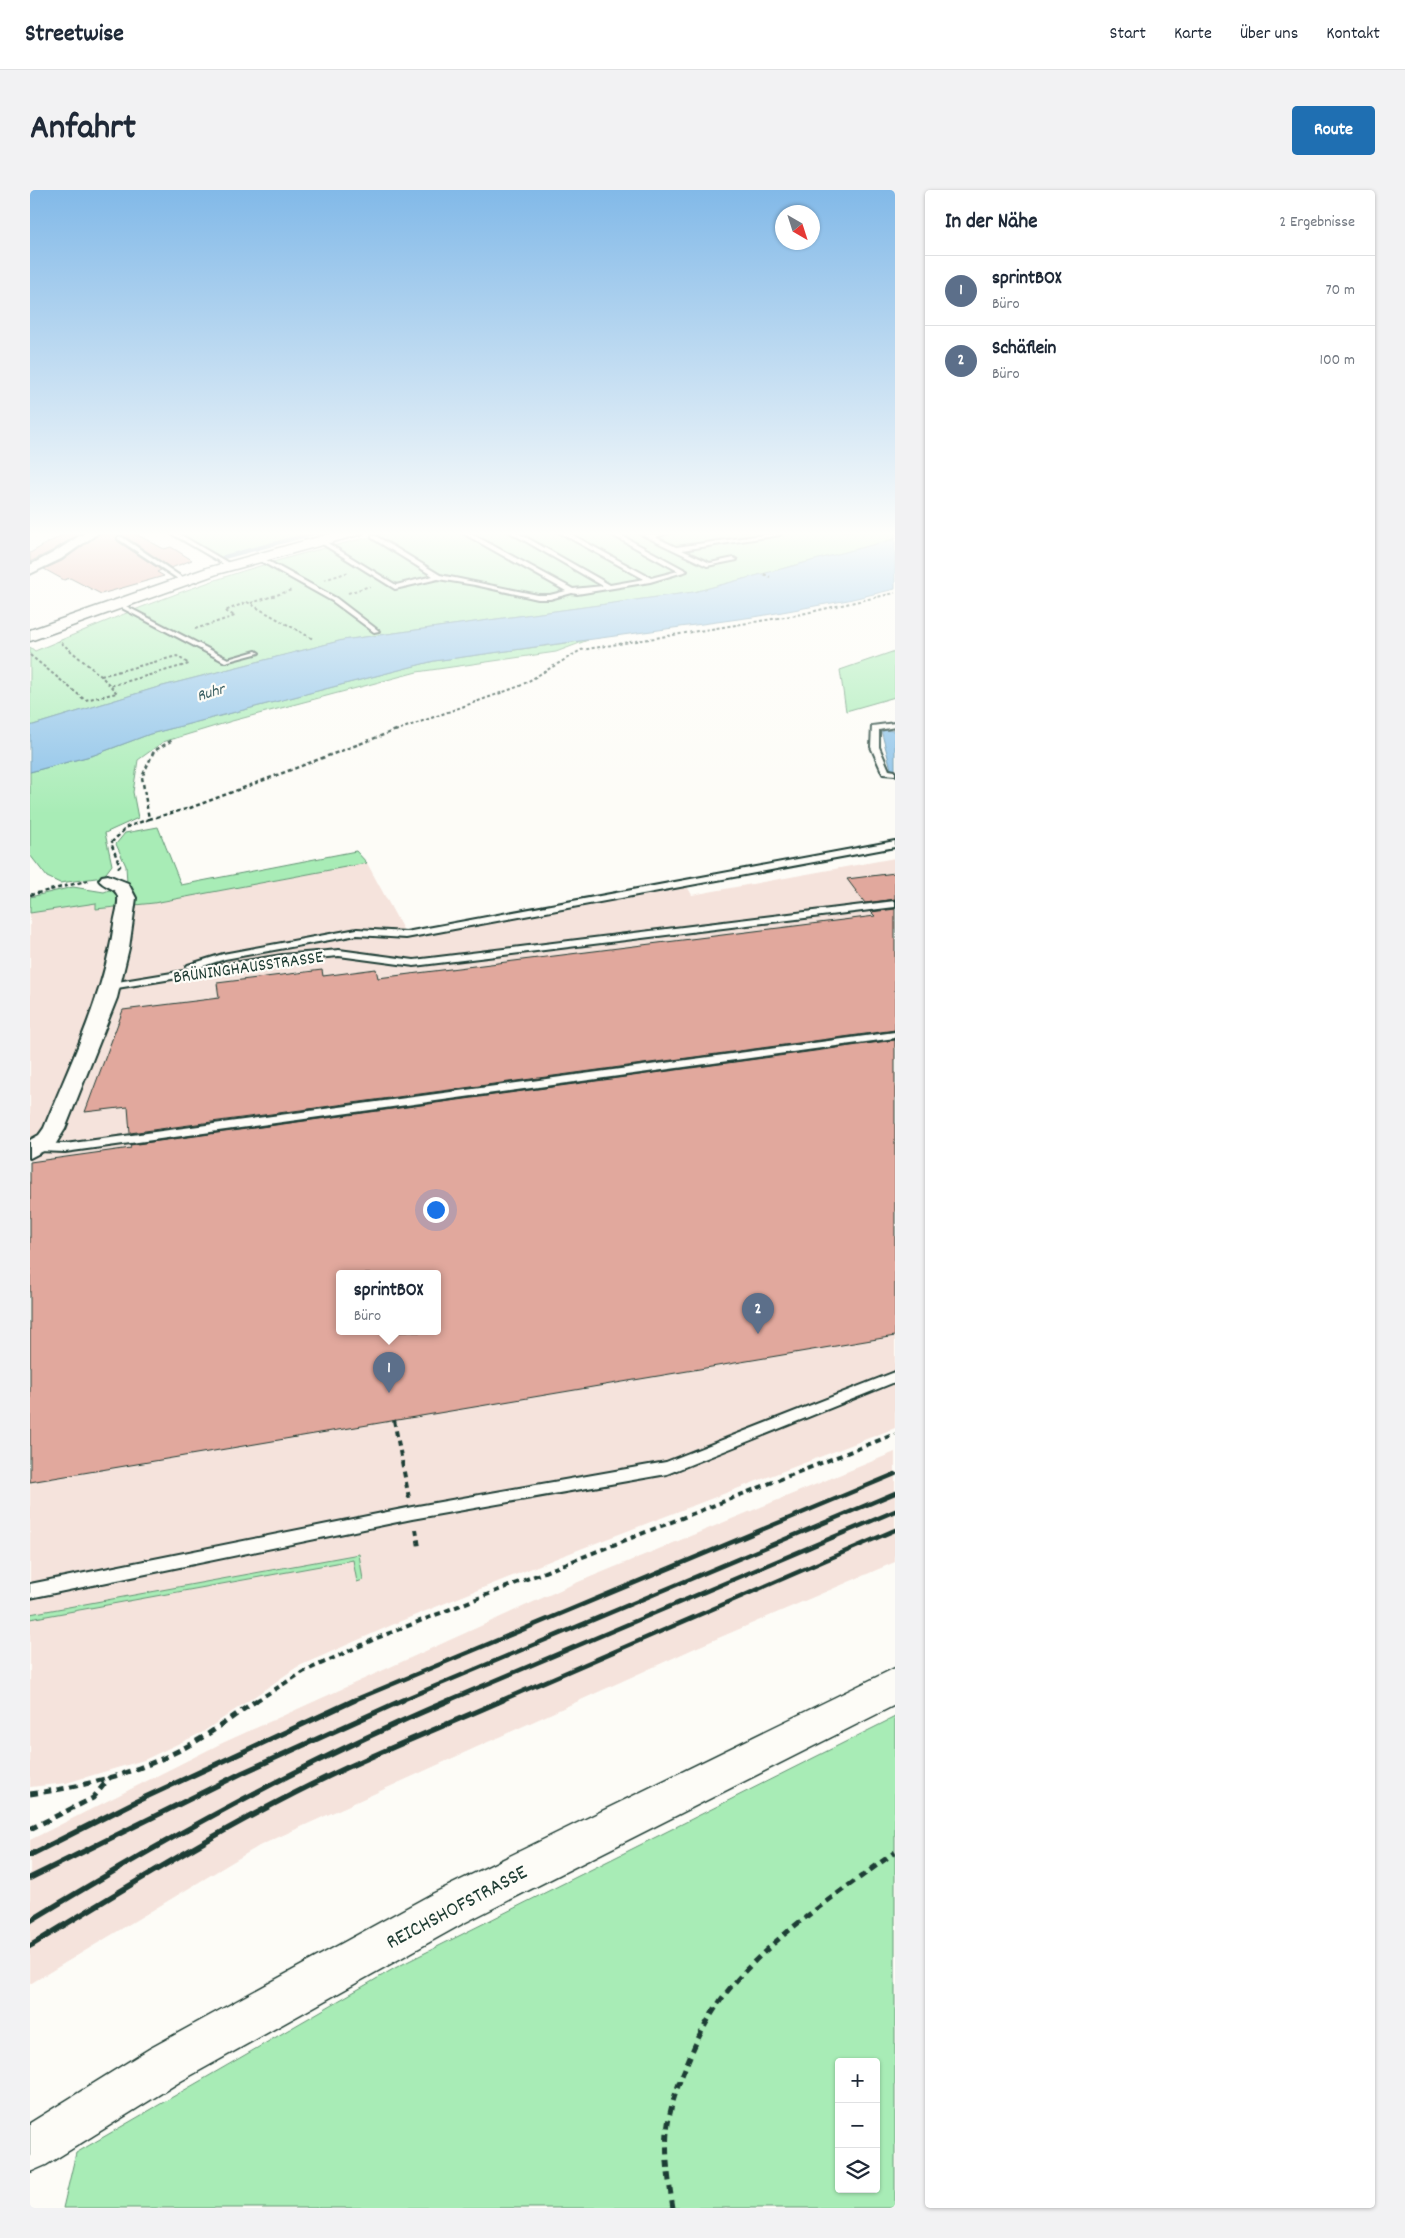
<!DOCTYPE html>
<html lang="de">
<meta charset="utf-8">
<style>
:root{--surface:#fff;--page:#f2f2f3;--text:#1f2937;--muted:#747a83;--line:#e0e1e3;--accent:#1f6fb2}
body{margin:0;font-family:Dekko,sans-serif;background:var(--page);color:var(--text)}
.controls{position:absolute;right:15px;bottom:15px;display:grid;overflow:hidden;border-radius:5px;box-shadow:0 1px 4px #0004}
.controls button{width:45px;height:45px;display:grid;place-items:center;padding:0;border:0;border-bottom:1px solid var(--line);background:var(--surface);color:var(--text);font:25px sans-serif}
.compass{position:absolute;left:745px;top:15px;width:45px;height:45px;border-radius:50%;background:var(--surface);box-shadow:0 1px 4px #0004;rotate:141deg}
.you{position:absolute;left:405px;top:1019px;width:18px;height:18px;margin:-12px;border:4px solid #fff;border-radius:50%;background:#1a73e8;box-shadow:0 0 0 8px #1a73e833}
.badge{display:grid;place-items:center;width:32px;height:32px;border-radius:50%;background:var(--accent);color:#fff;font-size:16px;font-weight:700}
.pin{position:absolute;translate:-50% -41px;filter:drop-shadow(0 1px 2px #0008)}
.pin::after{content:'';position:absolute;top:26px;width:18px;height:15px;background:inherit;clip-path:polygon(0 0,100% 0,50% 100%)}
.popup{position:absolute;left:306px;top:1080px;width:105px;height:65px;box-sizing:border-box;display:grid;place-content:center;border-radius:5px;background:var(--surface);filter:drop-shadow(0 1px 4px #0005);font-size:16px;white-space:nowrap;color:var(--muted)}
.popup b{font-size:19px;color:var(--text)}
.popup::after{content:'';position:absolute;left:50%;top:100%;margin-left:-10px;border:10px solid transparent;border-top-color:var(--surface)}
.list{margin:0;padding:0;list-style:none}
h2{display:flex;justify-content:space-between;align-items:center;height:65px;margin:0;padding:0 20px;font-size:21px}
h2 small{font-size:16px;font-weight:400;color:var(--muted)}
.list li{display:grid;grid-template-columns:32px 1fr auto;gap:15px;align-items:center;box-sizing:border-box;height:70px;padding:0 20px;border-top:1px solid var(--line)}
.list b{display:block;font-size:19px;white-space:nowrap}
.list p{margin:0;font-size:16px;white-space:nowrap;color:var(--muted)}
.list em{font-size:16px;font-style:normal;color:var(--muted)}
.icon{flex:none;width:28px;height:28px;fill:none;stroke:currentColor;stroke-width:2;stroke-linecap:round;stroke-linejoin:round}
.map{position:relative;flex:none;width:865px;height:2018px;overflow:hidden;border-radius:5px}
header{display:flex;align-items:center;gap:30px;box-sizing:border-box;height:70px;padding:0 25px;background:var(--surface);border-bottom:1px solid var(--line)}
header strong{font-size:24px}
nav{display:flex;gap:28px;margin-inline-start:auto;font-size:18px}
.intro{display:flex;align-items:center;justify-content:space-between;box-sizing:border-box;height:120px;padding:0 30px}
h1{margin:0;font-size:35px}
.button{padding:12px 22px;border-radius:5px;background:var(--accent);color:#fff;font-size:18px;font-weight:700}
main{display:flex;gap:30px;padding:0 30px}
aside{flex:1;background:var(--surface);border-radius:5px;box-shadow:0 1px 4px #0004}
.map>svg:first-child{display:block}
.built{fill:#f5e3dc;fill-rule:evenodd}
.green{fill:#a8ecb6;stroke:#649475;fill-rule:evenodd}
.water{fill:#8ac1e8;stroke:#5f8ca0}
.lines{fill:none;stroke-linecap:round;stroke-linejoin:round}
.stream{stroke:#5f8ca0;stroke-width:4}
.building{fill:#e1a89d;stroke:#1f3d34;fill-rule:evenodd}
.lane-casing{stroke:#1f3d34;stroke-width:4}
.street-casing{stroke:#1f3d34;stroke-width:4}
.secondary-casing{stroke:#1f3d34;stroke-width:3}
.path-far3{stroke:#1f3d34;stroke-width:2;stroke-dasharray:3 2.5;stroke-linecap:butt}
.path-far2{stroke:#1f3d34;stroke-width:2.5;stroke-dasharray:4 3;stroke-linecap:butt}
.path-far1{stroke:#1f3d34;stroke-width:4;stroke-dasharray:6 4.5;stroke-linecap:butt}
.path{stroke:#1f3d34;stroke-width:5;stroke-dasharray:8 5.5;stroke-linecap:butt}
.lane{fill:#fdfcf7;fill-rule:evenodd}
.street{fill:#fdfcf7;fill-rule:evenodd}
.secondary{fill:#fdfcf7;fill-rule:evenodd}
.rail-far1{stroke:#1f3d34;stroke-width:4.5}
.rail{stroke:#1f3d34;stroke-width:5.5}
.labels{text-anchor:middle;stroke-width:4.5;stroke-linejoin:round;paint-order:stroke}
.far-water-label{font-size:16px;font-style:italic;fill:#3a5e61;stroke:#fdfcf7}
.street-label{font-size:18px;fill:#1f3d34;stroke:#fdfcf7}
.near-street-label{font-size:21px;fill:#1f3d34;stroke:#fdfcf7}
</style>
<header>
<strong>Streetwise</strong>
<nav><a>Start</a><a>Karte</a><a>Über uns</a><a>Kontakt</a></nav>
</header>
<div class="intro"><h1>Anfahrt</h1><a class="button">Route</a></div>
<main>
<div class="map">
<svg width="865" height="2018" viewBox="0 0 865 2018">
<rect width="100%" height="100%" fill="#fdfcf7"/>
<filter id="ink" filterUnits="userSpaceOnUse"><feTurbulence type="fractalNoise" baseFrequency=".02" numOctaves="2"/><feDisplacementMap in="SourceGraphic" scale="10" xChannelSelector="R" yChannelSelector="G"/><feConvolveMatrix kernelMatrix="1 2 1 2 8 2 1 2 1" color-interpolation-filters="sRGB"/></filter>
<g filter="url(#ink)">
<g class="built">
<path d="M865,668v570l-338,130 -156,63 -104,46 -94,65 -59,28 -78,23 -36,4v-874l66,-10v6l58,-6 213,-40 39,72 279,-52 7,12zM310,1084h98v58h-98z"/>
<polygon points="865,1262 865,1372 663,1459 229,1656 0,1794 0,1650 188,1555 541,1395"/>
</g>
<g class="green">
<polygon points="135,341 293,341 184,370"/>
<path d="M365,341h500v8l-201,53 -351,48 -188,48 -125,38v-79l5,4c78,-33 157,-66 238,-89 40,-12 81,-21 122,-31z"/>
<polygon points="558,450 526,462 387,482 202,531 133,552 108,570 103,602 108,628 75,643 82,675 73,687 30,693 17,687 0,665 0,582 64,565 120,544 404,471"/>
<polygon points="865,461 865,507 816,521 810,480"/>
<polygon points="128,637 151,695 326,661 337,673 124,713 66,719 66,713 0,723 0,707 43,697 74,702 97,693 96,676 86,654 95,643"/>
<polygon points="329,1364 333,1390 327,1392 323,1370 0,1429 0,1424"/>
<path d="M865,1527v491h-832l13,-55 319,-185zM809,1872h37v127h-37z"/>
</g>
<g class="water">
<polygon points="865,349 865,399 818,410 730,426 404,471 120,544 64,565 0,582 0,536 125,498 313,450 664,402"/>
<polygon points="851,540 865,541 865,580 861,579"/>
</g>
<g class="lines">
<polyline class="stream" points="194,367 292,341"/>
</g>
<g class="building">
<polygon points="39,341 53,341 22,361 0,372 0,363"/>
<polygon points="73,341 100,341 134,359 141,357 162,370 141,378 93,345 88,345 87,351 131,380 127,382 134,386 71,404 40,388 34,390 14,379 32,371"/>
<polygon points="865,683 865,709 835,713 817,689"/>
<polygon points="865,719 865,840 100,943 98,917 55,922 93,820 189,808 187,793 292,780 293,786 346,779 348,788 845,726 841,722"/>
<path d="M865,850v296l-865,146v-320l101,-14 -1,-3zM310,1084h98v58h-98z"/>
</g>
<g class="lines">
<g class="lane-casing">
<g id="lane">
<polygon points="137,341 144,341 202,375 197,376"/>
<polygon points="429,341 436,341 543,399 573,396 478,341 485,341 580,395 614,389 527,341 535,341 621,388 648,381 575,341 583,341 657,381 620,392 547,404 542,403 520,409 508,409 445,395 408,389 365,399 286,350 291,349 366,395 403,386 342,348 342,346 346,346 410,385 508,405 520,405 536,401"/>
<path d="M604,341c6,0 11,3 16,4 9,0 17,-4 26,-4l-21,6 21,10 101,-14 3,2 -98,15 28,13 24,-5 3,2 -30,6z"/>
<polygon points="88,347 92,347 156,390 151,391 88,349"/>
<polygon points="227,365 306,408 349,441 344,442 302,411 225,368 224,367"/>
<polygon points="86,413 90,413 198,469 226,461 229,463 195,472 86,415"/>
<polygon points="865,533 865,537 849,540 849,557 859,580 865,581 865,585 853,584 841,557 842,536"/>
<polygon points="865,651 865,657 376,748 327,745 195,769 161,780 156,777 158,775 193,764 327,739 376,742"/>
<polygon points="865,711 865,717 384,776 309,766 252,771 81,799 76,796 81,793 252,765 309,760 384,770"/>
<polygon points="865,842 865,848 35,962 8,961 3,957 8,953 35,954"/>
<polygon points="865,1182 865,1192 637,1284 382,1329 0,1408 0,1394 382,1317 636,1272"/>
</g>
</g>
<g class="street-casing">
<g id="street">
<polygon points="57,341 71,341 31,369 0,384 0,375 23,363"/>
<path d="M78,685l20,8 8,15 -7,50 -12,50 -52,131 -10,16 -25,13v-18l9,-5 5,-7c27,-67 60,-132 70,-204 1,-8 5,-19 4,-27 -2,-10 -13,-9 -19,-17l3,-4z"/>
</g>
</g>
<g class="secondary-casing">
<g id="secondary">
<polygon points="310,341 334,341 332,344 187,384 0,451 0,440 177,378"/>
<polygon points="865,1478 865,1515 432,1734 151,1891 16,1975 0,1982 0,1933 119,1859 402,1704"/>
</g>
</g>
<g class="path-far3">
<polyline points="734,384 740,387"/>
<polyline points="294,390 319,382"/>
<polyline points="318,403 340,396"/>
<polyline points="221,413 262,400"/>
<polyline points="165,439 205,426 195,421 217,412 283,449"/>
<polyline points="0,465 55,510 87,503 71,486 29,451"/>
<polyline points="71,486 147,466 159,474 80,496"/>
<polyline points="365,541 490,496 551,460 767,425 865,403"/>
</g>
<g class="path-far2">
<polyline points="119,629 160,618 369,539"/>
<polyline points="88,678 90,676 81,653 97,637 119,629 112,587 124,561 144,549"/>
<polyline points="0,705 60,690"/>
</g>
<g class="path-far1">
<polyline points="364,1230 379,1308"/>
<polyline points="386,1339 389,1357"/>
<polyline points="226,1511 273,1482 347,1448 865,1244"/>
</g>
<g class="path">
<path d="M0,1604c52,-7 103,-20 150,-44 28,-14 52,-33 77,-50"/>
<polyline points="0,1639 63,1608 80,1587"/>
<path d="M643,2018c-4,-25 -8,-51 -6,-76 2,-22 10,-45 19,-66 10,-25 23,-51 40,-73 45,-57 111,-98 169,-141"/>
</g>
<use href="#lane" class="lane"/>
<use href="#street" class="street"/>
<use href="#secondary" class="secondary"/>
<g class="rail-far1">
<polyline points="322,1511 865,1284"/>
<polyline points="370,1511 865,1303"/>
<polyline points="417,1511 865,1321"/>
<polyline points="470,1511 865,1340"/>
</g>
<g class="rail">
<polyline points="0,1665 105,1612 325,1510"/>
<polyline points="0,1688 212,1583 373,1510"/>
<path d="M0,1731c136,-83 274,-159 420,-221"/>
<path d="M0,1756c103,-63 207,-127 316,-178 52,-24 105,-45 157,-68"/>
</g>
</g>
</g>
<linearGradient id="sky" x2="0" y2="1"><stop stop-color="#82b9e8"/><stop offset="0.55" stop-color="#fefefb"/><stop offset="1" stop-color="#fefefb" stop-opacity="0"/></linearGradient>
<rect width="865" height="624" fill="url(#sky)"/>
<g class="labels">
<g class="far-water-label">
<text transform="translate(180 501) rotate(-17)" y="6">Ruhr</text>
</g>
<g class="street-label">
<text transform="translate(218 776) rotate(-8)" y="6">BRÜNINGHAUSSTRASSE</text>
</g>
<g class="near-street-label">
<text transform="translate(426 1716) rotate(-28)" y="7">REICHSHOFSTRASSE</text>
</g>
</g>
</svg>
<div class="controls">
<button>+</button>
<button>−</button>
<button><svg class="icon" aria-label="layers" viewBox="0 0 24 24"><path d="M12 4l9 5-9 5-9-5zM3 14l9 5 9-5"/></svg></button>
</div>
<svg class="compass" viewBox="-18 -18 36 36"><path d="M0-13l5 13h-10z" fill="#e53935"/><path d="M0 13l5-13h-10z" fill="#747a83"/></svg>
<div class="you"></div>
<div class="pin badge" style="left:359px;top:1203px;background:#5c6f8a">1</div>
<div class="popup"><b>sprintBOX</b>Büro</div>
<div class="pin badge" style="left:728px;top:1144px;background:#5c6f8a">2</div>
</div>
<aside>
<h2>In der Nähe<small>2 Ergebnisse</small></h2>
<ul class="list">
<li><span class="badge" style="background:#5c6f8a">1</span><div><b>sprintBOX</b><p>Büro</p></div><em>70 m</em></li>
<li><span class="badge" style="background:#5c6f8a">2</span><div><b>Schäflein</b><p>Büro</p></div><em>100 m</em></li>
</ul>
</aside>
</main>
